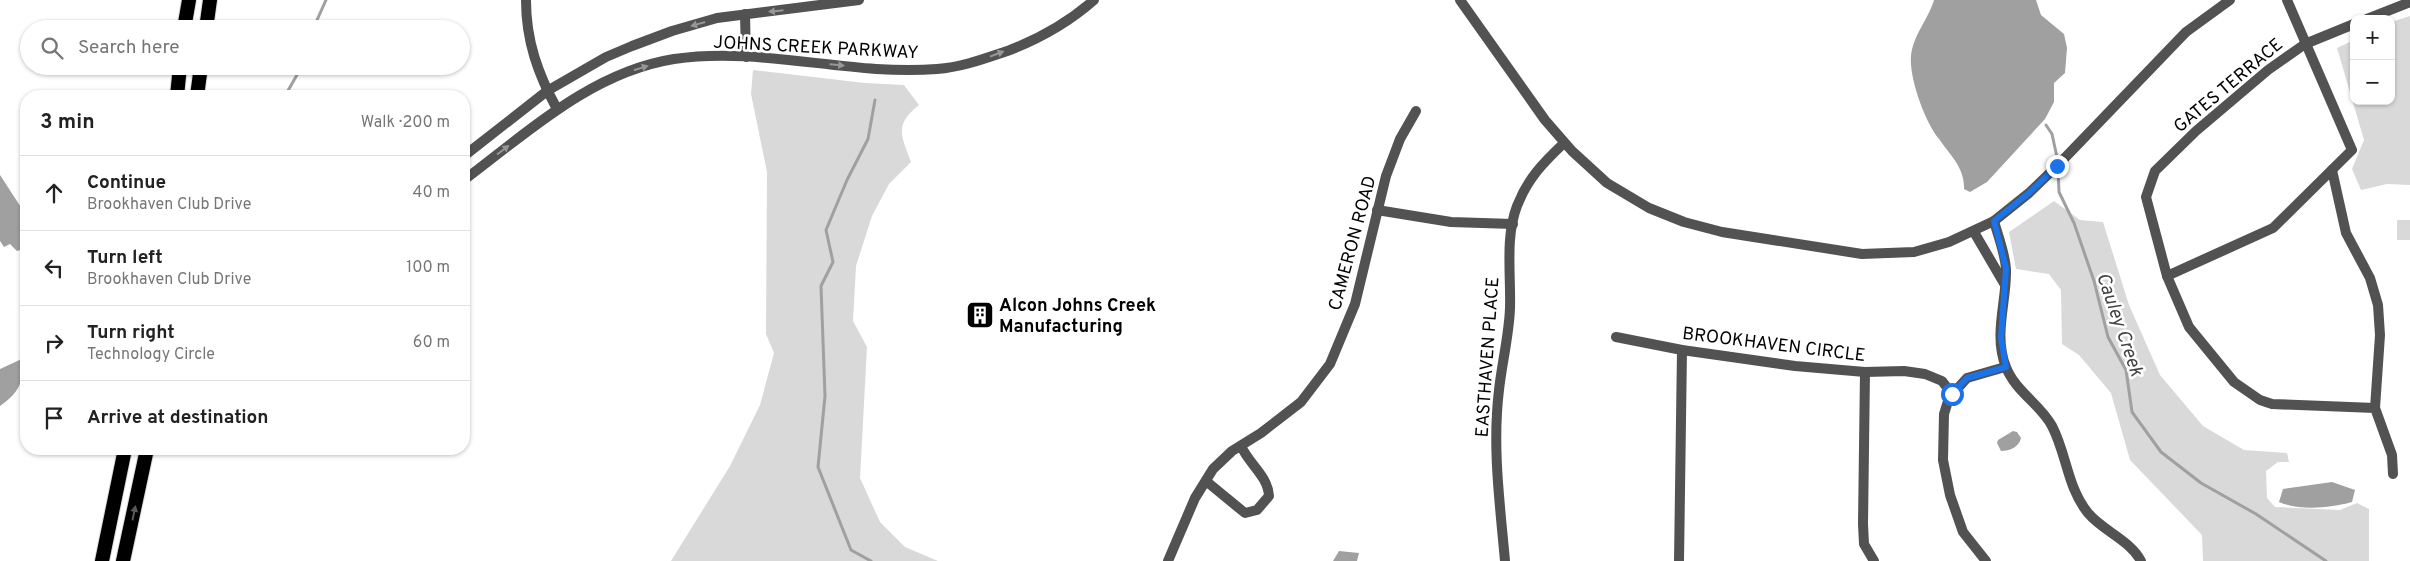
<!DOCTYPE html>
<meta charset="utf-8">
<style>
:root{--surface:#fff;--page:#f6f6f6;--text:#222;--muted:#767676;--line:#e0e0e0}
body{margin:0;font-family:Overpass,sans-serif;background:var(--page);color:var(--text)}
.controls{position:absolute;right:15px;top:15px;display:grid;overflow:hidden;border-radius:10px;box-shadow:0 1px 4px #0004}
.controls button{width:45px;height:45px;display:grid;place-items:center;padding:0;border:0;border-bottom:1px solid var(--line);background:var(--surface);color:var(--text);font:25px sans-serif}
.stop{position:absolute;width:15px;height:15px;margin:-11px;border:4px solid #1a73e8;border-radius:50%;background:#fff}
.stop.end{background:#1a73e8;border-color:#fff;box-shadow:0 1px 5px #0008}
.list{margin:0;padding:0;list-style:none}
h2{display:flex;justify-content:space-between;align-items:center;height:65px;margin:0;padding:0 20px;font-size:21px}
h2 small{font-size:16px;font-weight:400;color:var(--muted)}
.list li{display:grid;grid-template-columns:32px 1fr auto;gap:15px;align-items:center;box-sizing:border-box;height:75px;padding:0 20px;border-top:1px solid var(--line)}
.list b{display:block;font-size:19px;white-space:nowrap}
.list p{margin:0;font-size:16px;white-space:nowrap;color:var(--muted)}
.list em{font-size:16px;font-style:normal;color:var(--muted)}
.icon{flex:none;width:28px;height:28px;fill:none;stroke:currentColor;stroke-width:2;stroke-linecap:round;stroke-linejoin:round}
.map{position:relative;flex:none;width:2410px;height:561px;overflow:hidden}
.search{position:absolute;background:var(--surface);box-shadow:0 1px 4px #0004;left:20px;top:20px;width:450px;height:55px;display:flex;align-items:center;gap:12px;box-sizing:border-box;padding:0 18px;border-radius:28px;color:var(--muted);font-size:19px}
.panel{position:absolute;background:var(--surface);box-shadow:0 1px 4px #0004;left:20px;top:90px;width:450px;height:365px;border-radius:20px}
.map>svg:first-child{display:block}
.green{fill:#d9d9d9}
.water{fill:#a0a0a0}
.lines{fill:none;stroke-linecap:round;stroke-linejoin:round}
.stream{stroke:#a0a0a0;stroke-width:3}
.trunk-casing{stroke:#dbdbdb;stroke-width:16}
.minor{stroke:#525252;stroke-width:10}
.tertiary{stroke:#525252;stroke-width:10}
.trunk{stroke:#000;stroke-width:14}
.oneway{fill:#979797}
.oneway2{fill:#595959}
.route{stroke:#1a73e8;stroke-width:6}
.labels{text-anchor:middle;stroke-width:5;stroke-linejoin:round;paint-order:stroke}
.street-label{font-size:18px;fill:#000;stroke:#fff}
.poi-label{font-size:18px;font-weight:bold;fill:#000;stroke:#fff;text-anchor:start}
.water-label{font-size:19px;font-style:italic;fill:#414141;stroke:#fff}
</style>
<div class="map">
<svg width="2410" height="561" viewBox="0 0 2410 561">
<rect width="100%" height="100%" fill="#fff"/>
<g class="green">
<polygon points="2410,16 2410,185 2387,184 2361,190 2352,169 2364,140 2337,48 2354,40 2354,101 2391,101 2391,22"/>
<path d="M753,70l112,13 39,2 15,20c-25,20 -18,30 -8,57l-22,22 -17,32 -16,50 -3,55 14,26 -7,131 20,44 25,25 33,14h-267l59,-95 30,-61 14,-52 -8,-19 1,-162 -16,-78z"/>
<polygon points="2054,201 2080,220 2103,222 2129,305 2160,375 2203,426 2244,450 2287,453 2289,462 2278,462 2266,471 2267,498 2275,507 2340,510 2357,503 2369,509 2369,561 2203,561 2202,535 2130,460 2111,393 2079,355 2062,344 2061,290 2049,274 2016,269 2009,232"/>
<rect x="2397" y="220" width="13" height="20"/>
</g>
<g class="water">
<path d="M1934,0h102l5,15 23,19 3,14 -2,25 -11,10v19l-9,17 -58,63 -17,10 -6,-3c1,-21 -14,-34 -25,-50 -14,-17 -30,-61 -28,-83 2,-21 17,-36 23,-56z"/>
<polygon points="0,175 26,215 26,248 17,251 10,244 4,247 0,241"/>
<path d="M26,357v12l-3,2c-1,16 -10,26 -23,35v-37z"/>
<path d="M2013,431l4,1 4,6c-2,9 -11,13 -20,13l-4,-8 1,-3z"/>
<path d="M2332,482l23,8 -3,12c-22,6 -52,9 -73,0l4,-13z"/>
<polygon points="1339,551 1359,553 1357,561 1333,561"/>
</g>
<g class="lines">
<g class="stream">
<polyline points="313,29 326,0"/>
<polyline points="285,96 302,66"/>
<polyline points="2046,125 2052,134 2058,162"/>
<polyline points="2058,168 2059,192 2074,223 2094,281 2108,337 2126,370 2132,412 2161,452 2201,483 2256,514 2326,561"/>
<polyline points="871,561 851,550 818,467 825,396 821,286 833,262 826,230 847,180 868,139 875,100"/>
</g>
<g class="trunk-casing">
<g id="trunk">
<polyline points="184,29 189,0"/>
<polyline points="206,29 210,0"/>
<polyline points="177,96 180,66"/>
<polyline points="197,96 201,66"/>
<polyline points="102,561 125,449"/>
<polyline points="123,561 147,449"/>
</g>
</g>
<g class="minor">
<path d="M526,0c0,41 12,74 31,109"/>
<polyline points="1460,0 1545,120 1572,151 1607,183 1649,208 1684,222 1722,232 1862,254 1914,252 1949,242 1994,221 2029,193 2057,166 2186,32 2230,0"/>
<polyline points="2367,19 2410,2"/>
<polyline points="2354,24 2305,44 2268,70 2196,131 2155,171 2146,197 2167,276 2189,327 2234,382 2260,400 2272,404 2375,408 2392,455 2393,474"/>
<polyline points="2332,170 2346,233 2370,278 2378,305 2380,335 2375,408"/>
<polyline points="1377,210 1451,222 1513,224"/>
<path d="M1994,221c4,15 11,32 12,48 1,32 -13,66 0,98 9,24 34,37 46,59 15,29 15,61 36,87 15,18 42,27 53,48"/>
<polyline points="1974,232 2005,285"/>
<polyline points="2167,276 2273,228 2352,150 2287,0"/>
<polyline points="1616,337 1682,350 1795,366 1865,372 1904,371 1925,374 1942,381 1952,394"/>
<polyline points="1865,372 1863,524 1864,544 1874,561"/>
<path d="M1206,481l39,32 12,-3 12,-14c-1,-20 -20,-32 -28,-50"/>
<polyline points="1168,561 1195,498 1213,469 1232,451 1261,433 1301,402 1330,364 1355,304 1386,176 1400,139 1416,111"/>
<path d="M1505,561c-5,-57 -13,-114 -6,-171 3,-28 10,-54 11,-82 1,-33 -5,-71 7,-102 11,-28 26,-43 47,-63"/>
<polyline points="1679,561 1682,350"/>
<polyline points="1986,561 1963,532 1950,495 1943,460 1944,414 1949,398 1967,378 2005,367"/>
</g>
<g class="tertiary">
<polyline points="745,14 746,57"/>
<polyline points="464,156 547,91 606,57 632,46 672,31 717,18 859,0"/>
<path d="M464,180c64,-48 128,-108 210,-121 88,-13 175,17 263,10 26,-2 49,-11 73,-19 31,-12 59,-28 84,-50"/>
</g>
<use href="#trunk" class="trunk"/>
</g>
<defs><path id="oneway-solid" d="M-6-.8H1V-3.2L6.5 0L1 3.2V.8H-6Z" transform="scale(1.25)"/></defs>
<g class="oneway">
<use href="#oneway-solid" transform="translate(776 11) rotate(174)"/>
<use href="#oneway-solid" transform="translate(698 24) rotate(164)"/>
<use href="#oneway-solid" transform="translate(997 54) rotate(-21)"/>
<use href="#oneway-solid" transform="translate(837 65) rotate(5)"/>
<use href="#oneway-solid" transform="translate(641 68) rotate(-17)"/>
<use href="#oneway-solid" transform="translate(503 150) rotate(-37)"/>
</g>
<use class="oneway2" href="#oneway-solid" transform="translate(134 513) rotate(-78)"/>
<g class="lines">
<polyline class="route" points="1952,394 1967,378 2006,367 2001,338 2006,268 1994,221 2029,193 2057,166"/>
</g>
<defs>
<g id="building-square" transform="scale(1.4375)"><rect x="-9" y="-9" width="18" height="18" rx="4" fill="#000" stroke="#fff"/><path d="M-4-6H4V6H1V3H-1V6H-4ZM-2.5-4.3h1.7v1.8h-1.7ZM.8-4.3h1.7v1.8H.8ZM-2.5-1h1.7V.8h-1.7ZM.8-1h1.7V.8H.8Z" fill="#fff"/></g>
</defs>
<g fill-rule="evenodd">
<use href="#building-square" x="980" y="315"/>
</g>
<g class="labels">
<g class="street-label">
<text transform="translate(816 47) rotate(3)" y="6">JOHNS CREEK PARKWAY</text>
<text transform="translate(2228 85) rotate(-40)" y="6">GATES TERRACE</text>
<text transform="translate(1352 243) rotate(-75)" y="6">CAMERON ROAD</text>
<text transform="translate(1774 344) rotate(7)" y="6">BROOKHAVEN CIRCLE</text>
<text transform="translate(1487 357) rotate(-86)" y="6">EASTHAVEN PLACE</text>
</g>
<g class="poi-label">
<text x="999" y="311">Alcon Johns Creek<tspan x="999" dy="21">Manufacturing</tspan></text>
</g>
<g class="water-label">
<text transform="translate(2121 324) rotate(71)" y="7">Cauley Creek</text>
</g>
</g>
</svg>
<div class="controls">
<button>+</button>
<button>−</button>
</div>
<div class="stop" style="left:1952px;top:394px"></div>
<div class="stop end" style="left:2057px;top:166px"></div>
<div class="search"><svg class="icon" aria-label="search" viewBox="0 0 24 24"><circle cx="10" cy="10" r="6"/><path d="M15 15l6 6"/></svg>Search here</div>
<section class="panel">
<h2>3 min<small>Walk · 200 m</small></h2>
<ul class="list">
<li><svg class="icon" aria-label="ahead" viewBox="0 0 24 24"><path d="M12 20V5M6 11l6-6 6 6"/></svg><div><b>Continue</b><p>Brookhaven Club Drive</p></div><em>40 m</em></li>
<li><svg class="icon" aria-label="left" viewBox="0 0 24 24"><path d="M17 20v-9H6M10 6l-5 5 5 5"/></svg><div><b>Turn left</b><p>Brookhaven Club Drive</p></div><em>100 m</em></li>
<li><svg class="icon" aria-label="right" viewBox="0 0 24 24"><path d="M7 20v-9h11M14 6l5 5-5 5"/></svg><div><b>Turn right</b><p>Technology Circle</p></div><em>60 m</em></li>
<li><svg class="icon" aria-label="arrive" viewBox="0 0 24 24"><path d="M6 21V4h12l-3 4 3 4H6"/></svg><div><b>Arrive at destination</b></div></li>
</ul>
</section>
</div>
